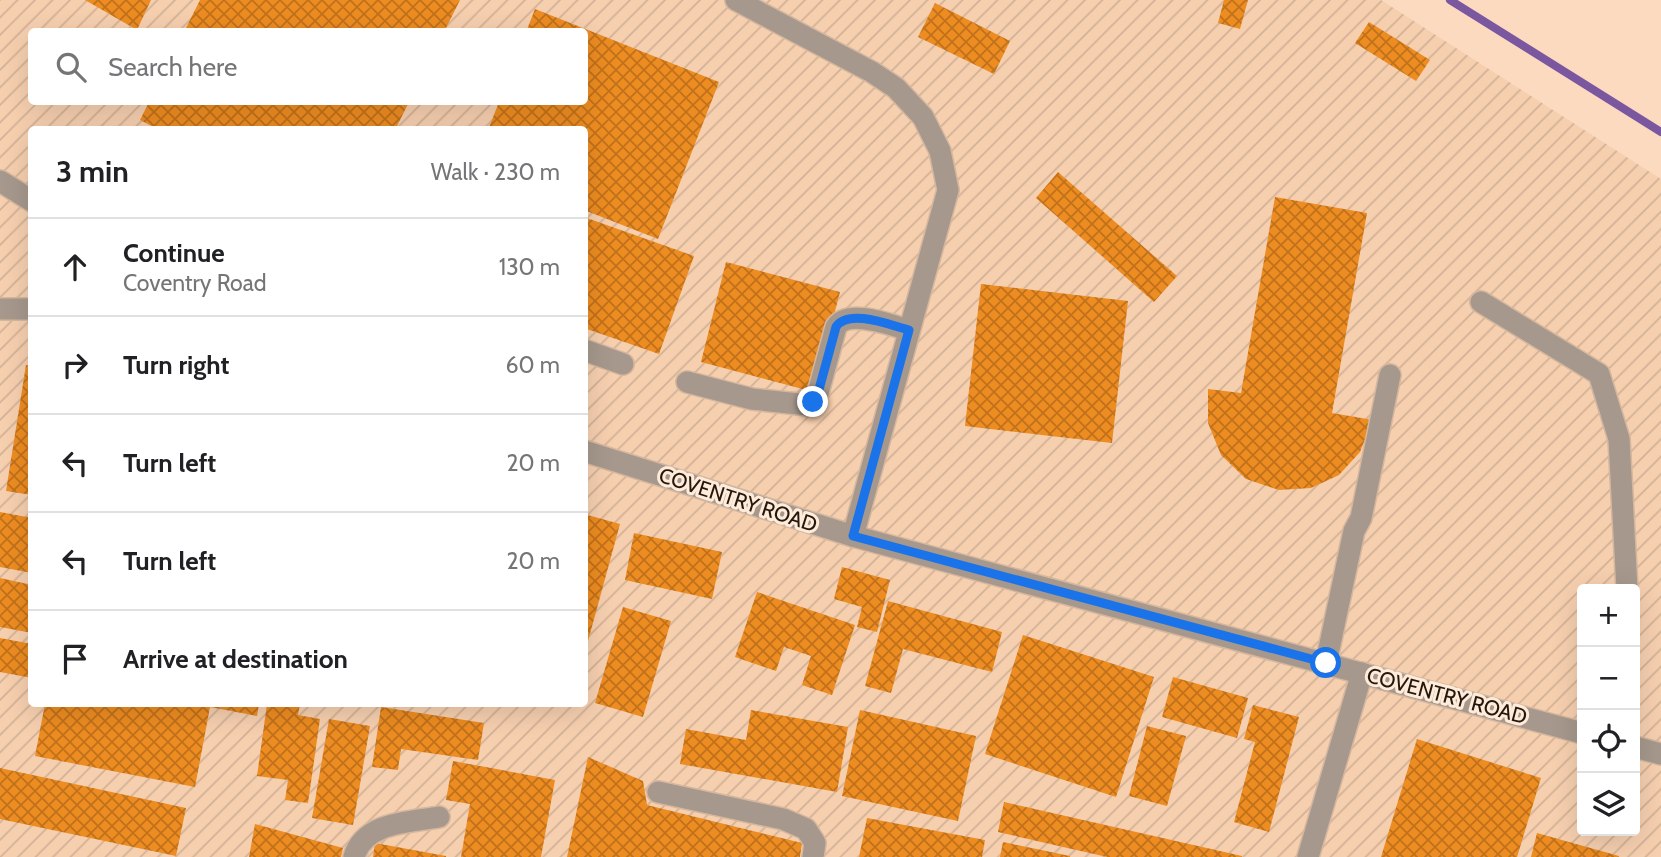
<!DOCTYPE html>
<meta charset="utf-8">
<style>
:root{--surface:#fff;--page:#f2f2f2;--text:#202124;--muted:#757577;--line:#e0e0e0}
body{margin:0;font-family:Cabin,sans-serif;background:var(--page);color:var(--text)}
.controls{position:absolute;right:21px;bottom:21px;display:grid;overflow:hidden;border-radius:7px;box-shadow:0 7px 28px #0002}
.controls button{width:63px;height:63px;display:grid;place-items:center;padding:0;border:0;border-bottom:2px solid var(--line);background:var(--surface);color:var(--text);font:35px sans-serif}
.stop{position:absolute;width:21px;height:21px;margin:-16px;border:5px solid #1a73e8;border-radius:50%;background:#fff}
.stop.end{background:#1a73e8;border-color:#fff;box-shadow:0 2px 7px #0008}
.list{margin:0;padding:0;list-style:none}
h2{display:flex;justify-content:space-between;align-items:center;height:91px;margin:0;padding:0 28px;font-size:30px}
h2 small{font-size:23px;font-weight:400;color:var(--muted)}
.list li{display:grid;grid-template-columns:46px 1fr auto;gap:21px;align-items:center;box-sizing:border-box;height:98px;padding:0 28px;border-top:2px solid var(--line)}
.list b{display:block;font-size:26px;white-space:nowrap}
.list p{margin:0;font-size:23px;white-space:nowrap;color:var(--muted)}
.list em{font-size:23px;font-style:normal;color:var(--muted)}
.icon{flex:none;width:38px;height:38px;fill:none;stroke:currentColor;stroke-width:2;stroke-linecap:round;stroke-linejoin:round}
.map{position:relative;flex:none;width:1661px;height:857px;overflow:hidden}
.search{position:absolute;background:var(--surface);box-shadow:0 7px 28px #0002;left:28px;top:28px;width:560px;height:77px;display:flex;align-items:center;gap:18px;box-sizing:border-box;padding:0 24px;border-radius:7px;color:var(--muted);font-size:26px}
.panel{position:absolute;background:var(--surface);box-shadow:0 7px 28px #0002;left:28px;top:126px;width:560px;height:581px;border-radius:7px}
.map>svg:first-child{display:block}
.industrial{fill:url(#industrial-furrows);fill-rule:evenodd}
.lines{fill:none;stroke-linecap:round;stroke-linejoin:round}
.stream{stroke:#7a579f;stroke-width:8}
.building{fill:url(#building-cross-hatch)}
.minor-casing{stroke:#d5b79f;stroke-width:24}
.minor{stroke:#a6988c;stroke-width:21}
.route{stroke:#1a73e8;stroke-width:9}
.labels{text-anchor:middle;stroke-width:6;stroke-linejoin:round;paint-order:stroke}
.street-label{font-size:21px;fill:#24180e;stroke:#ffebda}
</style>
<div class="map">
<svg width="1661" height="857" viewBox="0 0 1661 857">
<defs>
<pattern id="industrial-furrows" width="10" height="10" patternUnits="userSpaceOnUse" patternTransform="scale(1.75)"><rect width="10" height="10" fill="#f6cfaf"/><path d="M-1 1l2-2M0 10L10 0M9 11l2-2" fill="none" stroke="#d3b195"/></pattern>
<pattern id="building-cross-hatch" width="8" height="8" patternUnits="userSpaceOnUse" patternTransform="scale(1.75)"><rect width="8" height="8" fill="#ed8c21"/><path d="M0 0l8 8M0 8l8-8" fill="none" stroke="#c0711b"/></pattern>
</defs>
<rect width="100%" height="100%" fill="#fcdabf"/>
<path class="industrial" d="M0,0h1381l280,179v678h-1661zM32,32h552v70h-552zM32,130h552v574h-552zM1582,589h53v242h-53z"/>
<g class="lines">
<polyline class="stream" points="1450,0 1661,132"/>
</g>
<g class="building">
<polygon points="85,0 151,0 137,30"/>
<polygon points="200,0 460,0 444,32 184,32"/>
<polygon points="1224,0 1248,0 1240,29 1218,23"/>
<polygon points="935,3 1010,41 994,74 918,37"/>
<polygon points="535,9 719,82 658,239 584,210 584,130 488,130 499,102 584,102 584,32 526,32"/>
<polygon points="1369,22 1430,60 1416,81 1355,43"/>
<polygon points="149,102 409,102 395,130 159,130 140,120"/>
<polygon points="1058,172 1177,276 1154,302 1036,198"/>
<polygon points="1275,197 1367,213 1332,413 1373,420 1360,452 1339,475 1311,488 1279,490 1246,479 1221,455 1208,423 1208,389 1241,393"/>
<polygon points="584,217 694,256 659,354 584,328"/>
<polygon points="726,262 840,292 814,392 701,362"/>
<polygon points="981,284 1128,301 1112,443 965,426"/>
<polygon points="26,365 32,366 32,495 6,491"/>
<polygon points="0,512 32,518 32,573 0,567"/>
<polygon points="584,514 620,524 585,652 584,652"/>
<polygon points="634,533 722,552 712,599 625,580"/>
<polygon points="842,567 890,580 877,632 857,627 862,607 834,599"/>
<polygon points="0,578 32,585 32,633 0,627"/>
<polygon points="757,592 855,625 832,695 802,685 811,656 784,647 776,671 735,657"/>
<polygon points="888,601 1002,632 992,672 903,649 891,693 865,686"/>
<polygon points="623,607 671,621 643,717 595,703"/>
<polygon points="1023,635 1154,677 1116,797 985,754"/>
<polygon points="0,638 32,644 32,678 0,672"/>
<polygon points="1173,677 1248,698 1237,738 1162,717"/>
<polygon points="45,704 259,704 257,716 210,707 195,787 35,756"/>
<polygon points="267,704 300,704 298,715 320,719 308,803 285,800 288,780 257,776"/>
<polygon points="1253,705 1299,717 1269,832 1234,822 1255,742 1244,739"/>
<polygon points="381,707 484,723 478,760 401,749 398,770 372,767"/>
<polygon points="751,710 848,727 837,792 680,764 686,729 746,740"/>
<polygon points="860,710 976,736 958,821 842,796"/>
<polygon points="329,719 370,726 353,825 312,818"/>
<polygon points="1147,726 1186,736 1167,806 1129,796"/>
<polygon points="1417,739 1541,778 1517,857 1381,857"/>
<polygon points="588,757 643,781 647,805 802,843 800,857 567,857"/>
<polygon points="453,761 555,780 541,857 461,857 470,804 446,800"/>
<polygon points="0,768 186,808 176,856 0,819"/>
<polygon points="1004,802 1242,856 1242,857 1107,857 998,832"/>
<polygon points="867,818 985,840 982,857 859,857"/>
<polygon points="255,824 343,848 341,857 249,857"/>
<polygon points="1537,833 1619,856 1619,857 1531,857"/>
<polygon points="1003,842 1070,856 1070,857 1000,857"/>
<polygon points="375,843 446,856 446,857 373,857"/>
</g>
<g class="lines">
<g class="minor-casing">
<g id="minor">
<polyline points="736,0 872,72 896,88 923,117 940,151 948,190 853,536"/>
<polyline points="0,181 32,201"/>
<polyline points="1481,302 1599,374 1619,439 1627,589"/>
<polyline points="0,309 32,309"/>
<polyline points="584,350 623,364"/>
<path d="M687,382l65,17 56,6 5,-3 5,-9 18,-66c12,-19 54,-2 73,3"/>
<polyline points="584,451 853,536 1582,733"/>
<polyline points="1326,663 1354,531 1361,518 1390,375"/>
<polyline points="1635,747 1661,754"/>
<polyline points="658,792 783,819 806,829 815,843 813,857"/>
<path d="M354,857c10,-35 55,-35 85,-40"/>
<polyline points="1308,857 1362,673"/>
</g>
</g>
<use href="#minor" class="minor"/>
</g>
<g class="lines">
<path class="route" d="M813,402l5,-9 18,-66c12,-19 54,-2 73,3l-56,206 473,127"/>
</g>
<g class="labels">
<g class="street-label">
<text transform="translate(738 500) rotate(18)" y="7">COVENTRY ROAD</text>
<text transform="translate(1447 696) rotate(15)" y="7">COVENTRY ROAD</text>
</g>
</g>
</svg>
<div class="controls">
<button>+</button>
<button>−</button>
<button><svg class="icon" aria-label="locate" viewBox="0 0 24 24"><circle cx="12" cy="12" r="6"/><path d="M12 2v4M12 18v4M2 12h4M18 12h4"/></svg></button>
<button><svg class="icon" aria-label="layers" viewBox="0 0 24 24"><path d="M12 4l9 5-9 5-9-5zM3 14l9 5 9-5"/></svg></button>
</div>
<div class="stop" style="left:1326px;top:663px"></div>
<div class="stop end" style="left:813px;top:402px"></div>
<div class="search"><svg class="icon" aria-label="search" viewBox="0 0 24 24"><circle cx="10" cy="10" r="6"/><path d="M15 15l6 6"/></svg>Search here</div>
<section class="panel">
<h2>3 min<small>Walk · 230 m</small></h2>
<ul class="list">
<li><svg class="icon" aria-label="ahead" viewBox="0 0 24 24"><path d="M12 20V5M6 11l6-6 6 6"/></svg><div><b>Continue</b><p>Coventry Road</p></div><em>130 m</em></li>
<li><svg class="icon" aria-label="right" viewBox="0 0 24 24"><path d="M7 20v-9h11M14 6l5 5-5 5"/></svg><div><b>Turn right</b></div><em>60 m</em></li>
<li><svg class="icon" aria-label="left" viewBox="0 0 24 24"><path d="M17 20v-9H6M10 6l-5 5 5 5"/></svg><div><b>Turn left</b></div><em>20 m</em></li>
<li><svg class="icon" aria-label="left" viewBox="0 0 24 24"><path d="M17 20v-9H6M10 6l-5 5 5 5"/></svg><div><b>Turn left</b></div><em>20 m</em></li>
<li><svg class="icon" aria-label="arrive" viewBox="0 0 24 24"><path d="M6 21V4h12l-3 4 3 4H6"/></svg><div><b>Arrive at destination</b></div></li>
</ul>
</section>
</div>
